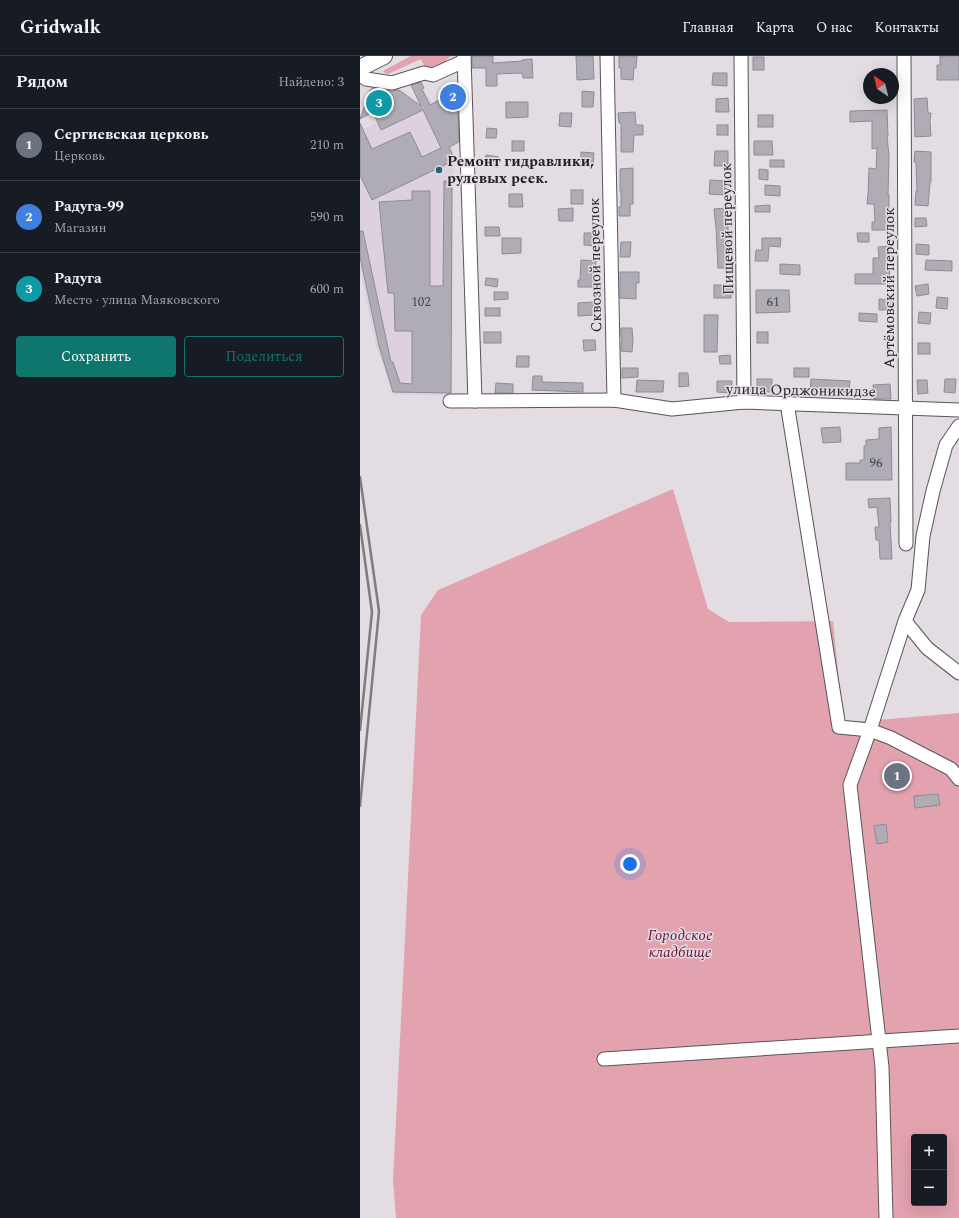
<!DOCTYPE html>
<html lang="ru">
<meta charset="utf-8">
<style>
:root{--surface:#171b24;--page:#242831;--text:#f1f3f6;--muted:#9ea1a6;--line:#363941;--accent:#0f766e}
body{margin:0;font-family:Spectral,serif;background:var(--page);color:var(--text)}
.controls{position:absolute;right:12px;bottom:12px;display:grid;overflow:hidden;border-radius:4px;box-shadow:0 4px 16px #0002}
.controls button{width:36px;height:36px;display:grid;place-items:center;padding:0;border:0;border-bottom:1px solid var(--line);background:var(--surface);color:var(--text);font:20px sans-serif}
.compass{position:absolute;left:503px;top:12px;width:36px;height:36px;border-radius:50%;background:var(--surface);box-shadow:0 4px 16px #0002;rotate:325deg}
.you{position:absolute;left:270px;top:808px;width:14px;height:14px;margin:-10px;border:3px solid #fff;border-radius:50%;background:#1a73e8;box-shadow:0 0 0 6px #1a73e833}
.badge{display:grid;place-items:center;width:26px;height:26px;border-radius:50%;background:var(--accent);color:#fff;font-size:13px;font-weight:700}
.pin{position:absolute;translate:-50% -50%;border:2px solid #fff;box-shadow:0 1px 4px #0006}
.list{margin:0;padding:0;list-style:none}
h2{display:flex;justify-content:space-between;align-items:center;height:52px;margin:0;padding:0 16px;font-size:17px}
h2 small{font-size:13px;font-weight:400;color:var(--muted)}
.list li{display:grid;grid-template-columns:26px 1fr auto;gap:12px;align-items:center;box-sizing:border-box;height:72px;padding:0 16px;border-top:1px solid var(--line)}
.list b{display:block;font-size:15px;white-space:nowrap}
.list p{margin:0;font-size:13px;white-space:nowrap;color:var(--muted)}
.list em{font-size:13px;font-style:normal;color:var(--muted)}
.actions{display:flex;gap:8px;padding:12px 16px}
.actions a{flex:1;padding:9px 0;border:1px solid var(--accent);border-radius:4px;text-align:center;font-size:14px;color:var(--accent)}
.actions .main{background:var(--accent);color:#fff}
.map{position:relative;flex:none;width:599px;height:1162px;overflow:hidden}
header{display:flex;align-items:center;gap:24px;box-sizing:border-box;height:56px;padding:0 20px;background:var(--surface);border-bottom:1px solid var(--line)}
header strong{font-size:19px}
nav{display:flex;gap:22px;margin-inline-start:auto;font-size:14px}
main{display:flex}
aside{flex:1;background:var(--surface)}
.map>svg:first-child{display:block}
.built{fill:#ded1df}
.green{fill:#e2a3ae;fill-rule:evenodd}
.building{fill:#afacb5;stroke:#8e8b94}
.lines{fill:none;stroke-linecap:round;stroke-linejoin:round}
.minor-casing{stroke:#5a545a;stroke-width:15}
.major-casing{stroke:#5a545a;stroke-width:18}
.minor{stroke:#fff;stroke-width:13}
.major{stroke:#fff;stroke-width:16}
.rail{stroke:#7f7b7f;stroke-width:2.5}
.poi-dot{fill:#206776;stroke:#e3dce3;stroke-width:1.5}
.labels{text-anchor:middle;stroke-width:3;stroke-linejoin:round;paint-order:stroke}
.number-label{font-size:13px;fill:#464448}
.poi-label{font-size:15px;font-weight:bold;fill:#232123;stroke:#e3dce3;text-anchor:start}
.street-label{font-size:15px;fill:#232123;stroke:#e3dce3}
.park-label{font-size:15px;font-style:italic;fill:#68122e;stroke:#e3dce3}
</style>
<header>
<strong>Gridwalk</strong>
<nav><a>Главная</a><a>Карта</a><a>О нас</a><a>Контакты</a></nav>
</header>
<main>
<aside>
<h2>Рядом<small>Найдено: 3</small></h2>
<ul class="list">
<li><span class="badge" style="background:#6b7280">1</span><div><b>Сергиевская церковь</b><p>Церковь</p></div><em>210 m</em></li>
<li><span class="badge" style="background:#3f7fe0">2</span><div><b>Радуга-99</b><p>Магазин</p></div><em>590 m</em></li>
<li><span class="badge" style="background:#0f9aa8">3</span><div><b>Радуга</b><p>Место · улица Маяковского</p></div><em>600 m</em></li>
</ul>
<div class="actions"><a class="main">Сохранить</a><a>Поделиться</a></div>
</aside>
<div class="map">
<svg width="599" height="1162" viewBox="0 0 599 1162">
<rect width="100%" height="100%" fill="#e3dce3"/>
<polygon class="built" points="69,40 91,88 95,105 93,123 92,340 31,338 28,322 16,290 0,215 0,87 8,82 4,73"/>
<g class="green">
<polygon points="51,0 91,0 86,4 88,8 74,16 65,12 61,3 28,18 25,17 23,15"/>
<path d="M313,433l35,120 21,13 104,-1 10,102 116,-10v505h-563l-3,-37 28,-566 17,-25zM554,1081h30v66h-30z"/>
</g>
<g class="building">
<polygon points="112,0 133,0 133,7 162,5 162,4 172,3 173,22 163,22 162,17 137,18 137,30 126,30 126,12 112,12"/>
<polygon points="216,0 233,0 234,23 217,24"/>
<polygon points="259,0 277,0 276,12 274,12 273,24 261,23 261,12 259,12"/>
<polygon points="580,0 599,0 599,24 577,24 577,9 580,9"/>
<rect x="393" y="1" width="11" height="13"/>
<polygon points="353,17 367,17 367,30 352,29"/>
<polygon points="61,26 64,32 62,33 70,49 82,42 80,37 97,29 99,86 89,91 95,104 12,144 0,119 0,67 12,93 50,76 62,101 81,92 63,54 21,74 13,56 0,63 10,34 13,32 31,35 39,34 61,50 51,29"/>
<polygon points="222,35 234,36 233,51 222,51"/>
<polygon points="368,42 369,56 356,56 356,43"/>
<polygon points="567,42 568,57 571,57 570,65 571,80 555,81 554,43"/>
<polygon points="146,46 168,46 168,61 146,62"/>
<polygon points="527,54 528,80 527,80 529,100 528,139 529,139 529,174 512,174 512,166 515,166 514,148 507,148 508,138 509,112 516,113 517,92 512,93 512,65 490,66 490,55"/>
<polygon points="275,56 276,69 283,69 283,79 274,79 273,96 261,96 261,67 259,67 258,57"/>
<polygon points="200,57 212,57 211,71 199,70"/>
<rect x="398" y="59" width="15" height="12"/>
<rect x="357" y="69" width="11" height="10"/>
<polygon points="127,72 137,73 136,82 126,82"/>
<rect x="152" y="85" width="12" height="10"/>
<polygon points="394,85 412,85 413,99 394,99"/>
<polygon points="355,95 368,95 368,110 354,110"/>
<polygon points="555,95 571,96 571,126 570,127 568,150 555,149 556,135 557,135 556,106 554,106"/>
<polygon points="221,96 234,97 233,109 221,109"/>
<polygon points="126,99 139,101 138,111 124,110"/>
<rect x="410" y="104" width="14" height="7"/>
<polygon points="273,112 273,148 270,148 270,160 259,160 259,151 261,151 261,135 260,135 260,113"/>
<polygon points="399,113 408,114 408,124 399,123"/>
<polygon points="350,124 367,125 366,139 349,138"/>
<polygon points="84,125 92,125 91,337 33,336 19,290 0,201 0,175 3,175 31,306 33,306 40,327 52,328 52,275 35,275 34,237 28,237 19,146 52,144 52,135 70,135 70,230 83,230"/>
<polygon points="405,129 420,130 420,140 405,139"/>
<rect x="211" y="134" width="12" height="14"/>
<polygon points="149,138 162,138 163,151 149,151"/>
<polygon points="410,149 410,156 395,156 395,150"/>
<polygon points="213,152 213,165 199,165 198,153"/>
<polygon points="367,152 370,212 358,212 356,172 354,153"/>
<polygon points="555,162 566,162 567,170 555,171"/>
<polygon points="125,171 139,171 140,180 125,180"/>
<polygon points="224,177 235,177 235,190 224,189"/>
<polygon points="497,177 509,177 509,186 498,186"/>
<polygon points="142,182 161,182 161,197 142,198"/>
<polygon points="402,182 421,182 420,191 409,190 408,205 395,205 396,194 402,194"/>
<polygon points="261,186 271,186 270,201 260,201"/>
<polygon points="556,188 569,189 569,199 556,198"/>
<polygon points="531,190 529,228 495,228 495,218 513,218 513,202 519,202 518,191"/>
<polygon points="221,204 236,205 234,231 218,231 218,224 220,224"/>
<polygon points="566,204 592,205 592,215 565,214"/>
<polygon points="420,208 440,209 440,219 420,218"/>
<polygon points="260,216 279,216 279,227 276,227 276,243 260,242"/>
<polygon points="126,222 138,223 137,231 125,229"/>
<polygon points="568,228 569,238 557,240 555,230"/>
<rect x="354" y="229" width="17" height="13"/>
<polygon points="396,234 429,234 430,256 396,257"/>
<polygon points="134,236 148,236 148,243 134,244"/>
<polygon points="577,241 588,242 587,253 576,252"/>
<polygon points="519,243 530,244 530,254 519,254"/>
<polygon points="234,246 235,259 218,260 218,247"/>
<rect x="125" y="252" width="15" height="8"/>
<polygon points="559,256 571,257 570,268 558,267"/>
<polygon points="499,257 517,258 517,266 499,265"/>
<polygon points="344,259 358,259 357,296 344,296"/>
<polygon points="261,272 272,272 273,285 272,296 261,295 262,281 261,281"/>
<rect x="124" y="276" width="17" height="11"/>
<rect x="397" y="276" width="11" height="11"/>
<polygon points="223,284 235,284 236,294 224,295"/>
<rect x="558" y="287" width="12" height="11"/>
<polygon points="370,299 371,308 360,308 359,300"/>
<polygon points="157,300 169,300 169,311 156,311"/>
<polygon points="262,312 278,312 278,321 262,322"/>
<rect x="434" y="312" width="15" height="9"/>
<polygon points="319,317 328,317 329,330 319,331"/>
<polygon points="173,320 182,320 182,326 223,327 223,336 172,334"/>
<rect x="397" y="323" width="15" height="13"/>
<polygon points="451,323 490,325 489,336 450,336"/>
<polygon points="585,323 596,323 595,337 584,336"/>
<polygon points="277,324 304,325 303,336 276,336"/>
<polygon points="557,324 567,324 568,337 558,338"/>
<polygon points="357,325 372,325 371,337 357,336"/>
<polygon points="136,327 153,328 153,337 135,337"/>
<polygon points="530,328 531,343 514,343 513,329"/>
<polygon points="480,371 481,386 463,387 461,372"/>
<polygon points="531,371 532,424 486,424 486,407 500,407 500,404 504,404 504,390 506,390 506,384 519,383 519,372"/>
<polygon points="530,442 531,466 530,466 532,503 520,503 519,484 516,484 515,471 519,471 517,451 509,452 508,443"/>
<polygon points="539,711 546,717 535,730 528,724"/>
<polygon points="578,738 580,749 555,752 554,740"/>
<polygon points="526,768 528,786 517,788 514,770"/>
</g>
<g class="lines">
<g class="minor-casing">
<g id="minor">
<polyline points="104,0 115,345"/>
<polyline points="247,0 254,344"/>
<polyline points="381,0 384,346"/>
<polyline points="544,0 546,488"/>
<polyline points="0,19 6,23 32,27 64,17 73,19 104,5"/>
<polyline points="90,345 254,344 312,353 384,346 599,354"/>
<polyline points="427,347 479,671 510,674 531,682 591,713 599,723"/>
<polyline points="545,565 567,592 599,617"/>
<polyline points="244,1003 599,980"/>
<polyline points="526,1162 522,1011 490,729 510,674 545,565 558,534 563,480 573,435 586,389 599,370"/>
</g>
</g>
<g class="major-casing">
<polyline id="major" points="0,12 24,0"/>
</g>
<use href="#minor" class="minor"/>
<use href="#major" class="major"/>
<g class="rail">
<polyline points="0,421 19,555 0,750"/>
<polyline points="0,469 12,556 0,674"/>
</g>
</g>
<circle class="poi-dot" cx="79" cy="114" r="4"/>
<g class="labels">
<g class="number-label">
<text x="61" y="250">102</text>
<text x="413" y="250">61</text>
<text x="516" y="411">96</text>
</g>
<g class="poi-label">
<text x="87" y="110">Ремонт гидравлики,<tspan x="87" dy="17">рулевых реек.</tspan></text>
</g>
<g class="street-label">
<text transform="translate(367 173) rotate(-91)" y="5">Пищевой переулок</text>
<text transform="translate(235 209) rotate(-91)" y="5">Сквозной переулок</text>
<text transform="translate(529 232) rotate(-90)" y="5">Артёмовский переулок</text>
<text transform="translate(441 334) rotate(1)" y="5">улица Орджоникидзе</text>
</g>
<g class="park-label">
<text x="320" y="884">Городское<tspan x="320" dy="17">кладбище</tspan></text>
</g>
</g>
</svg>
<div class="controls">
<button>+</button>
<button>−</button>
</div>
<svg class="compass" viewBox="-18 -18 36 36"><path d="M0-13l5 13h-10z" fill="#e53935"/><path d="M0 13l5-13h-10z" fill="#9ea1a6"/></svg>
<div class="you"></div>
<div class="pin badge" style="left:537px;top:720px;background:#6b7280">1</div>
<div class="pin badge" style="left:93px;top:41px;background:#3f7fe0">2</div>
<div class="pin badge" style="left:19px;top:47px;background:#0f9aa8">3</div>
</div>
</main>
